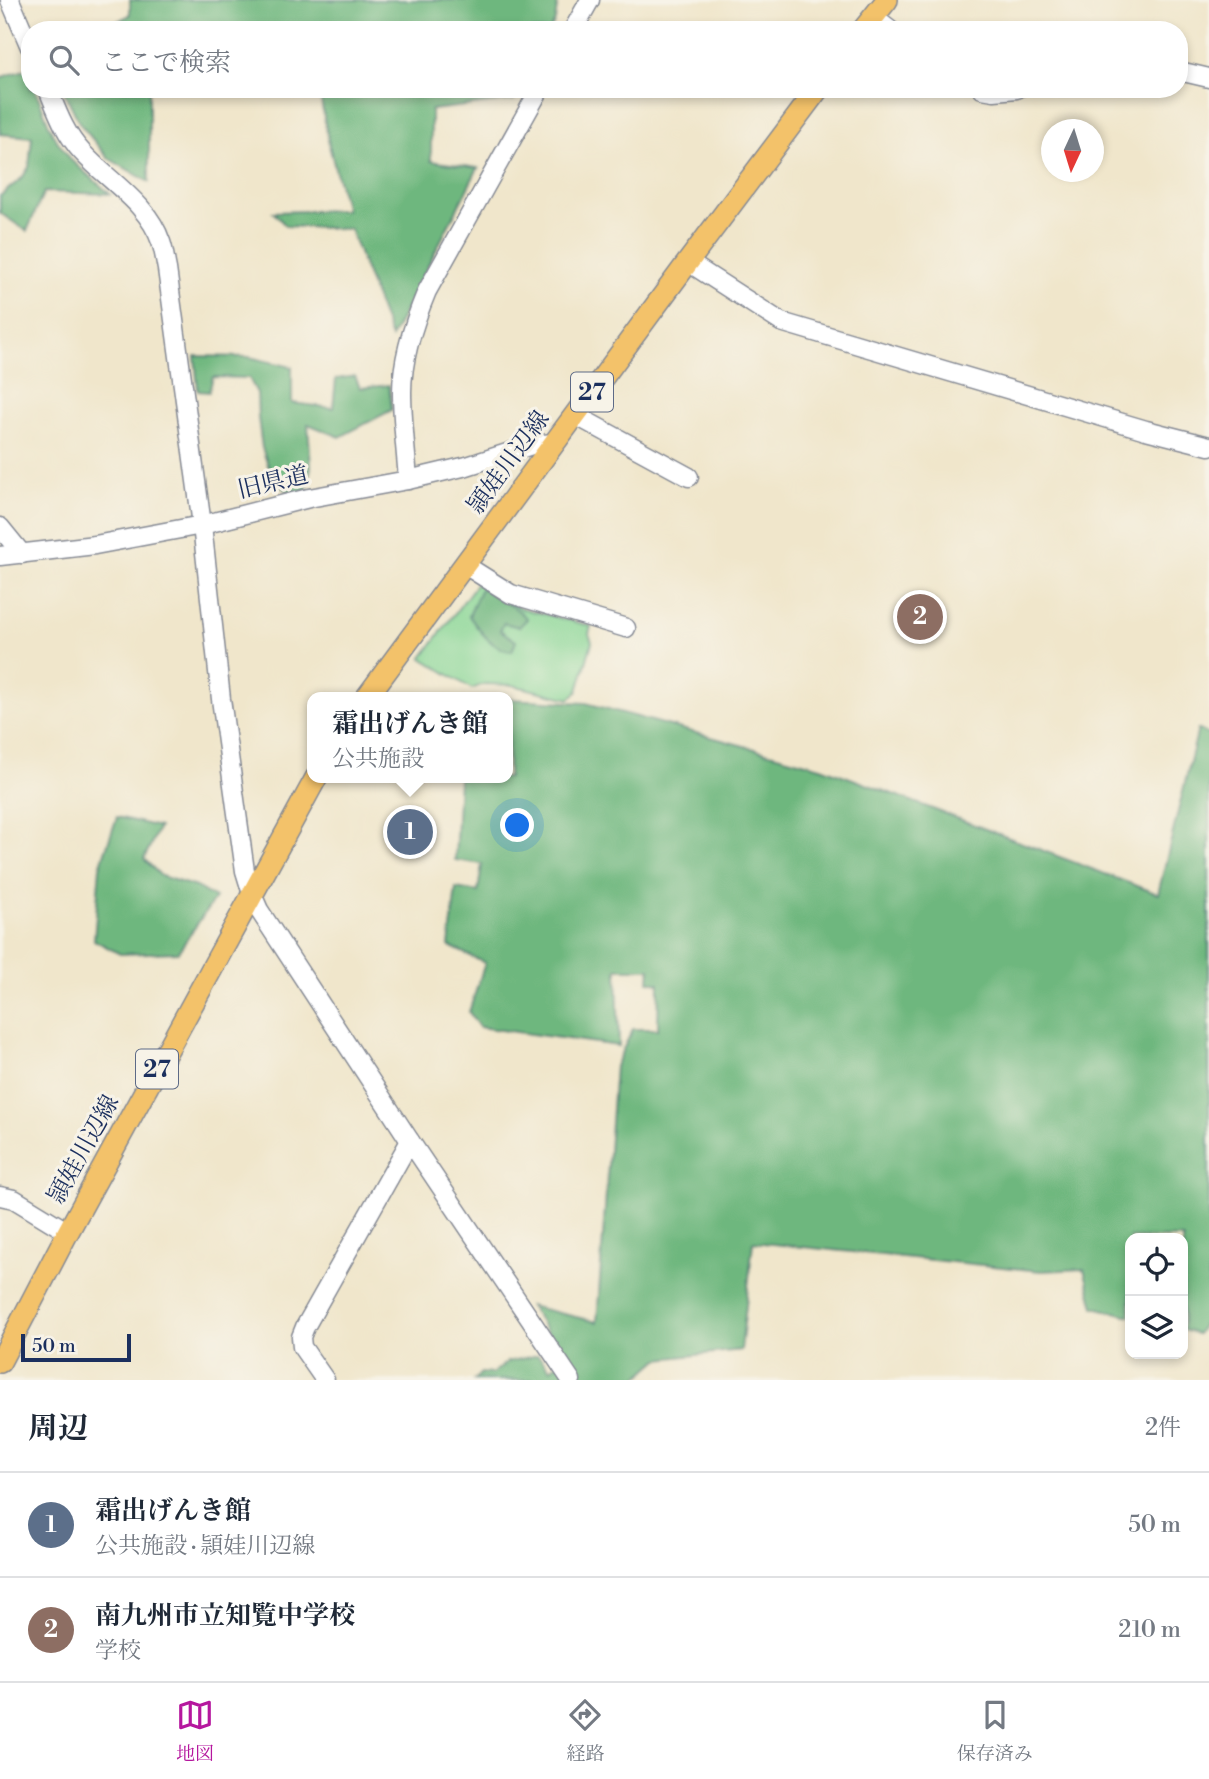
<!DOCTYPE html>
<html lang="ja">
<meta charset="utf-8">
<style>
:root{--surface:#fff;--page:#f2f2f3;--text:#1f2937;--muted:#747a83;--line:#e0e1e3;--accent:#b5179e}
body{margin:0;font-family:"Libre Bodoni","Noto Serif JP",serif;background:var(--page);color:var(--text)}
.controls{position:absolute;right:21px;bottom:21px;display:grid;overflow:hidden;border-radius:14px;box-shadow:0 4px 10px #0003}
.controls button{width:63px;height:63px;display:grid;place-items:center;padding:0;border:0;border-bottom:2px solid var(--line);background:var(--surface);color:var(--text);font:35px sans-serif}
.compass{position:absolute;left:1041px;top:119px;width:63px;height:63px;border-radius:50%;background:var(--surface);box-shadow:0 4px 10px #0003;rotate:184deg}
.scale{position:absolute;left:21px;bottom:18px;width:110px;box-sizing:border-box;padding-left:7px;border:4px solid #1b2f5e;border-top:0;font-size:19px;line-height:24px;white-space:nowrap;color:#1b2f5e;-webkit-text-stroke:5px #f7f3e8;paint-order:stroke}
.you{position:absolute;left:518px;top:826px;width:24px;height:24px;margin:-18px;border:5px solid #fff;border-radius:50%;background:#1a73e8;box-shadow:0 0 0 10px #1a73e833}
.badge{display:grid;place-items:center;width:46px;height:46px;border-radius:50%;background:var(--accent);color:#fff;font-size:23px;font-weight:700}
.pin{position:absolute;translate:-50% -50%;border:4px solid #fff;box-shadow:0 2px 7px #0006}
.popup{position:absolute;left:307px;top:692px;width:206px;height:91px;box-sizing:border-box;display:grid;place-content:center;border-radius:14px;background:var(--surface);filter:drop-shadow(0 2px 5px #0005);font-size:23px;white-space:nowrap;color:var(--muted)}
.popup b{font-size:26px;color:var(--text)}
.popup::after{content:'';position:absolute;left:50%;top:100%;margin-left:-14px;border:14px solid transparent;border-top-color:var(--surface)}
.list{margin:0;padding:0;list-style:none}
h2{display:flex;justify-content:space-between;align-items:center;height:91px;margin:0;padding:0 28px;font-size:30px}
h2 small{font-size:23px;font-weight:400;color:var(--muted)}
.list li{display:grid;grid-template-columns:46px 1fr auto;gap:21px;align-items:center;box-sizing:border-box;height:105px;padding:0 28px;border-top:2px solid var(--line)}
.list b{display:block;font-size:26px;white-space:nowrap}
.list p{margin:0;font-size:23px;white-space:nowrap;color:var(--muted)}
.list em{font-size:23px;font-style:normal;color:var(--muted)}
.icon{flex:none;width:38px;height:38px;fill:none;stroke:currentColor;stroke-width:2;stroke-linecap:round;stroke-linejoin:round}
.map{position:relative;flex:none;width:1209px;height:1380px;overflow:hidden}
.search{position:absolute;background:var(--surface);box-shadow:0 4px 10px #0003;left:21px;right:21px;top:21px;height:77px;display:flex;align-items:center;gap:18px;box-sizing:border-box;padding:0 24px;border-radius:28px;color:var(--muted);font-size:26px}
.sheet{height:301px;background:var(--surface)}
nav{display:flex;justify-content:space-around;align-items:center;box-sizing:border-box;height:98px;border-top:2px solid var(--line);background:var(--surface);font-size:19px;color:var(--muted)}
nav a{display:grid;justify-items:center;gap:4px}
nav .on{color:var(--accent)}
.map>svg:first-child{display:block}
.green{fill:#88d694;stroke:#528279;stroke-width:2}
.forest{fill:#6eb77e;stroke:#44736e;stroke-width:2}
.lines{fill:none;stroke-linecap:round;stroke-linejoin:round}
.minor-casing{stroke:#868a94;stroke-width:21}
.major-casing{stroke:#868a94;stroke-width:24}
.minor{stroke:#fff;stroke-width:18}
.major{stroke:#f3c26a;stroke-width:21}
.labels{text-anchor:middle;stroke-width:6;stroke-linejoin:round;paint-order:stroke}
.shield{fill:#f7f3e8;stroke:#5d6a87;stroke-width:2}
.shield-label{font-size:23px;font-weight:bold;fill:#1b2f5e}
.street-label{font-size:24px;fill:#1b2f5e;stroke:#f7f3e8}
</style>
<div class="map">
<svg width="1209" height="1380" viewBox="0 0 1209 1380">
<rect width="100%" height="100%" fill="#f7f3e8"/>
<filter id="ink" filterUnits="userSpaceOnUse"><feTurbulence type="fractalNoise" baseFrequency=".0143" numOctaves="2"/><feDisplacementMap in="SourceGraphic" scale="14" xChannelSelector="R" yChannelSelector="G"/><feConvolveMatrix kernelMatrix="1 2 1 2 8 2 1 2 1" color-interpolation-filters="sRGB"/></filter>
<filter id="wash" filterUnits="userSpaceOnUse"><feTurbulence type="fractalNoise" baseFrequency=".00686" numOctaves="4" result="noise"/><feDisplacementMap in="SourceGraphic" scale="28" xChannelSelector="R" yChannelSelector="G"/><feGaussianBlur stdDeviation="1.57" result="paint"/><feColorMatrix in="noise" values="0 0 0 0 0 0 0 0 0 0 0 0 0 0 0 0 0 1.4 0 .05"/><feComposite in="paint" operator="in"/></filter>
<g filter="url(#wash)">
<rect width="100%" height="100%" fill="#f0e6cb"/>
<polygon class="green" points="477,583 521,608 591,626 589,634 592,642 578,691 570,699 512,685 484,684 472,689 422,658"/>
<g class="forest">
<polygon points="130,0 558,0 555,21 550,30 101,30 130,15"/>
<polygon points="28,69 30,75 30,89 35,89 53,135 72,161 110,194 44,192 27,231 0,213 0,196 22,178 29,167 32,137 0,134 0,77 2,77"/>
<polygon points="63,89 149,89 149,182 108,158 80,124"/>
<polygon points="319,89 520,89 514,100 431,110 431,161 478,168 391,338 350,229 286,226 273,212 346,210 329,145"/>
<polygon points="195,356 249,357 292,367 292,403 333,408 336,379 355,376 360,388 389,385 392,410 340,437 308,424 311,467 306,492 288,491 274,482 262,448 258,418 257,393 249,378 213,377 209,392 198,391"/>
<path d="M481,588c14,9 36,18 46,31l-8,8 -15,-4 -4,7 16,11 -4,10c-19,-1 -33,-21 -43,-35z"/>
<polygon points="508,699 586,703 821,767 1158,894 1198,729 1209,735 1209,1315 1197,1334 1183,1330 1183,1238 1130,1238 1130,1316 1094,1307 1084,1269 1041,1271 753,1242 741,1350 659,1359 635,1380 474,1380 481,1373 492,1374 507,1362 538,1355 550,1369 565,1359 530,1306 597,1322 615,1066 633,1029 658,1029 659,983 649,981 650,969 617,969 619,1046 479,1027 469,1012 485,963 449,946 456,888 478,892 482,864 455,860 459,778 508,778"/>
<polygon points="117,817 159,827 144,859 161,876 196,887 215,898 178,952 120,954 94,940 100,867"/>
</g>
</g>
<g filter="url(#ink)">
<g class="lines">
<g class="minor-casing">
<g id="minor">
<polyline points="10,0 30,47"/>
<polyline points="873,17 890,30"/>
<polyline points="573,30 590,0"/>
<polyline points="1179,71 1209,78"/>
<path d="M48,89c9,22 17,45 34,63 26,29 66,51 79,90 3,8 4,18 6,27l35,256 19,174 24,172 7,23 7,16 151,231 161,239"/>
<polyline points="982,89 994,91 1017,89"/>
<polyline points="688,262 781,322 1146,430 1209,446"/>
<polyline points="575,415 689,477"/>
<path d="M408,480c-2,-29 -6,-59 -6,-88 0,-35 12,-70 25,-101l113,-202"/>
<polyline points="0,527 22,554"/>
<polyline points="0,556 95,545 202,525 309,498 408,480 467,466 532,445 554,443"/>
<polyline points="465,565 511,594 626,628"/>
<polyline points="0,1196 14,1199 68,1232"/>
<polyline points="325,1380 302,1347 301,1337 305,1327 410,1141"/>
</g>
</g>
<g class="major-casing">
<g id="major">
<polyline points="863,30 887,0"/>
<polyline points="367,697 688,262 818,89"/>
<polyline points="0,1362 68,1232 316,778"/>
</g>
</g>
<use href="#minor" class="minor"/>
<use href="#major" class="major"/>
</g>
</g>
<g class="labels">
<g class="shield">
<rect x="571" y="372.5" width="42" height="39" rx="5"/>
<rect x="136" y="1049.5" width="42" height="39" rx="5"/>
</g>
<g class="shield-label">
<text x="592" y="400">27</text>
<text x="157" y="1077">27</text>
</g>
<g class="street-label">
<text transform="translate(508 462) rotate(-54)" y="8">頴娃川辺線</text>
<text transform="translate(273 482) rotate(-13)" y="8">旧県道</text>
<text transform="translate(83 1149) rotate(-61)" y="8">頴娃川辺線</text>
</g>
</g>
</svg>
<div class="controls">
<button><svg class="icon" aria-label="locate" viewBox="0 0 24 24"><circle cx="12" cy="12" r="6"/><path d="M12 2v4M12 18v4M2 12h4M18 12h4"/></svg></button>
<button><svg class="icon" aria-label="layers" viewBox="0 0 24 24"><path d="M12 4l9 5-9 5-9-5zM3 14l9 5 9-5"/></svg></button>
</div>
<svg class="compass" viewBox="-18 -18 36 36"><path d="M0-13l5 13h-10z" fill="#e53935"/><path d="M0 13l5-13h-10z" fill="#747a83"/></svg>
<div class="scale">50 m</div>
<div class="you"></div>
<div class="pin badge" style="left:410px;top:832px;background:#5c6f8a">1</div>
<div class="popup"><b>霜出げんき館</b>公共施設</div>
<div class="pin badge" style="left:920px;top:617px;background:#8d6e63">2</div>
<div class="search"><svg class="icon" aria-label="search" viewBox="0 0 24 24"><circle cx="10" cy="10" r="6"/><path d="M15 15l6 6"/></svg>ここで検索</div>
</div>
<section class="sheet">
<h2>周辺<small>2件</small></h2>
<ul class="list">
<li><span class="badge" style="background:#5c6f8a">1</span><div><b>霜出げんき館</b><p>公共施設 · 頴娃川辺線</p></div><em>50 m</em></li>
<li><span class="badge" style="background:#8d6e63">2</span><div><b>南九州市立知覧中学校</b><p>学校</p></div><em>210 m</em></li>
</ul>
</section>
<nav>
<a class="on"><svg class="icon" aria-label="map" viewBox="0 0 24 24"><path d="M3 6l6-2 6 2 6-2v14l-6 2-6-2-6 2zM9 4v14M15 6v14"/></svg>地図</a>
<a><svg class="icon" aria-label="directions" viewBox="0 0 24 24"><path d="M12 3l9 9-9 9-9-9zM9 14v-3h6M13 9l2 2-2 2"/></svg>経路</a>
<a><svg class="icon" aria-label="saved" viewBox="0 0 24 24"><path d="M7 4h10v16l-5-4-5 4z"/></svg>保存済み</a>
</nav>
